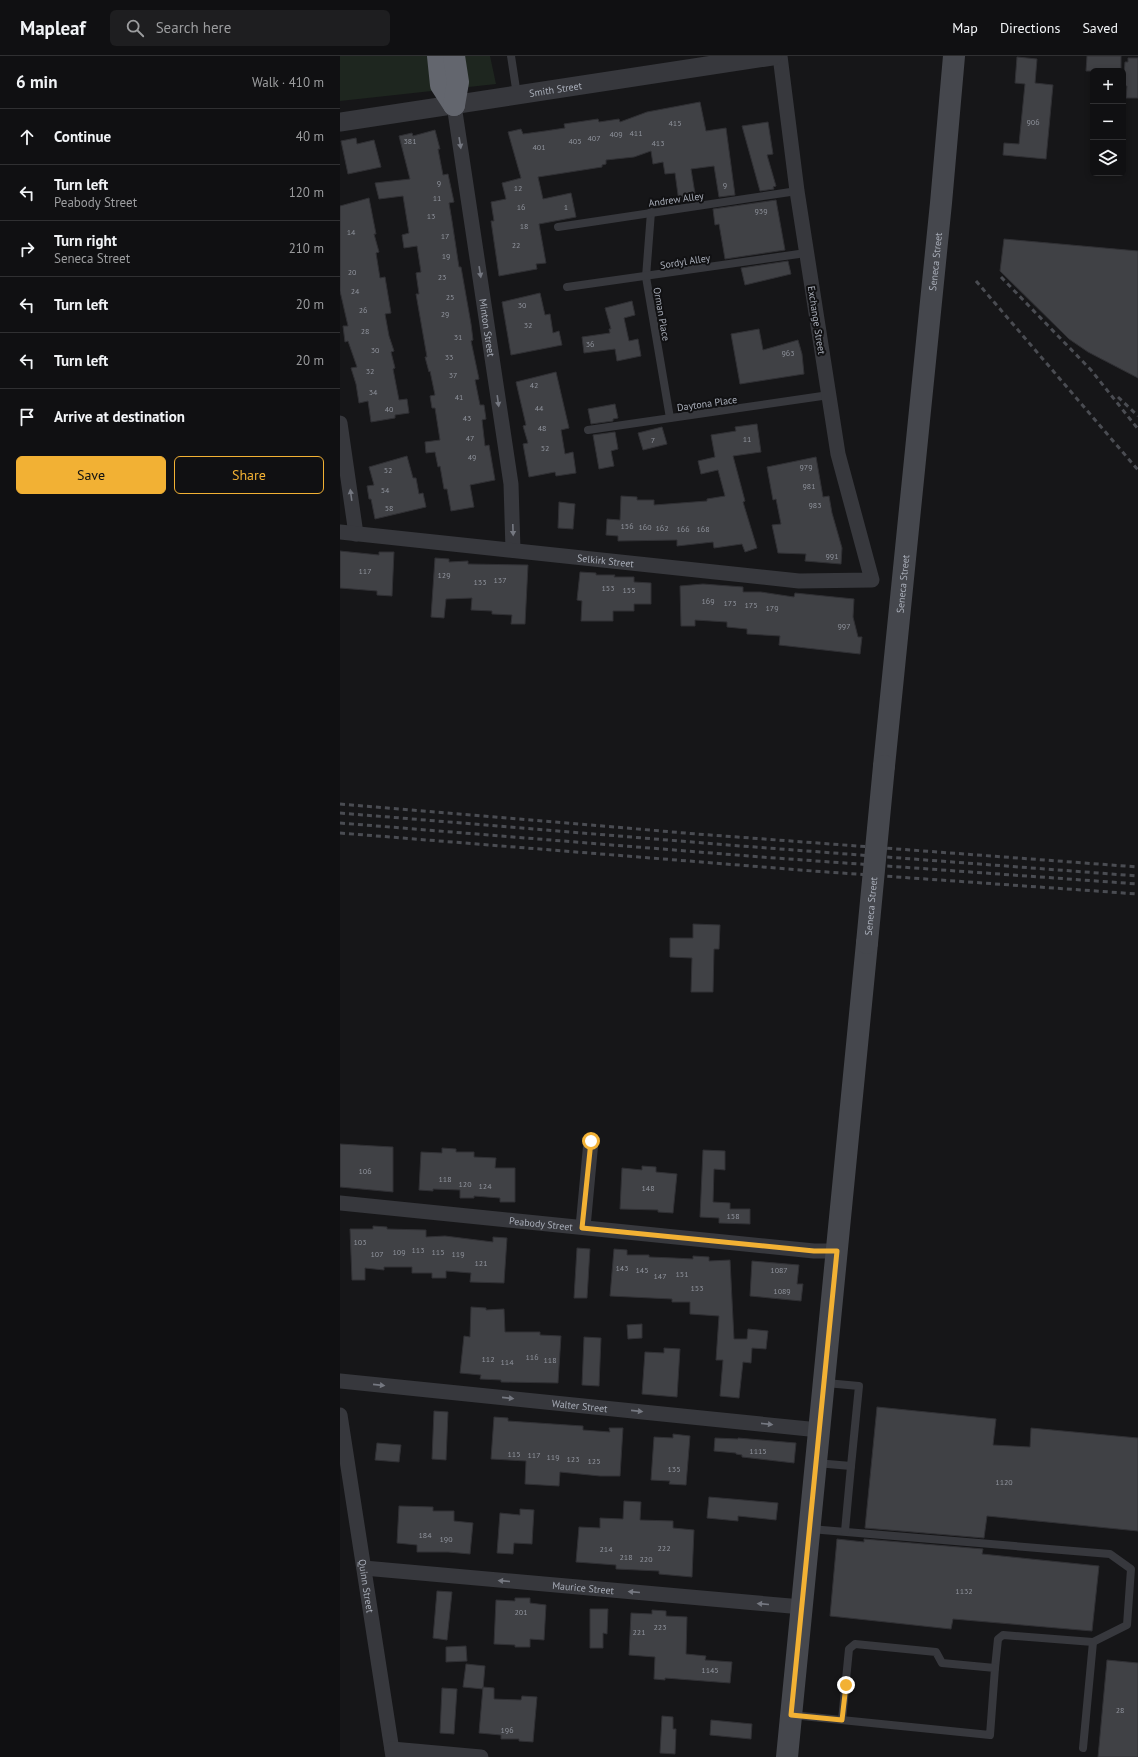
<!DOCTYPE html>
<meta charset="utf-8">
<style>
:root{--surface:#101012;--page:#1e1e20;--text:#f1f3f6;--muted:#9c9d9f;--line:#303032;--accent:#f2b134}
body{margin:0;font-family:"PT Sans",sans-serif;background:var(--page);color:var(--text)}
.controls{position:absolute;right:12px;top:12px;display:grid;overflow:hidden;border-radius:6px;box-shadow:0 2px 6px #0003}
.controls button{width:36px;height:36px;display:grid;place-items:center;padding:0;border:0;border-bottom:1px solid var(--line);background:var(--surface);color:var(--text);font:20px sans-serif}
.stop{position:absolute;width:12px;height:12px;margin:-9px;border:3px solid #f2b134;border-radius:50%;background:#fff}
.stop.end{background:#f2b134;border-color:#fff;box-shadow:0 1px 4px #0008}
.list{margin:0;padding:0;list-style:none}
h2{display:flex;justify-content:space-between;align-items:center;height:52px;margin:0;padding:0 16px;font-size:17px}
h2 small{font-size:13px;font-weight:400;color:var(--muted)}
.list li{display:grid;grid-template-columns:26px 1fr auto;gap:12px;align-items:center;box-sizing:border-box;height:56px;padding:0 16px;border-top:1px solid var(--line)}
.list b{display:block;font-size:15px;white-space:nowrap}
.list p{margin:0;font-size:13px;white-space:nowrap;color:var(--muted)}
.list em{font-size:13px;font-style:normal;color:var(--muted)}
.actions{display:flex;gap:8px;padding:12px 16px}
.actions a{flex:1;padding:9px 0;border:1px solid var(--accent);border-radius:6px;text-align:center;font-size:14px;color:var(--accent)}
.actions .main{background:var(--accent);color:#111}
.icon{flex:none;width:22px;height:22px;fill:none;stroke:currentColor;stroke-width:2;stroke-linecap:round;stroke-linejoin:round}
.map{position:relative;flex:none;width:798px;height:1701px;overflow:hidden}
header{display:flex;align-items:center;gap:24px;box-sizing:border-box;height:56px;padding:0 20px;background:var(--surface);border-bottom:1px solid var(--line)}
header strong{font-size:19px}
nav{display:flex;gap:22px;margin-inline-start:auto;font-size:14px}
.search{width:280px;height:36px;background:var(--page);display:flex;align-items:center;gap:10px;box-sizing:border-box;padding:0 14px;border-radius:6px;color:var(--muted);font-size:15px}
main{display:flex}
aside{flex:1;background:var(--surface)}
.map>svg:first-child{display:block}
.green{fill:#1e261f}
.building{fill:#404145;stroke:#303034}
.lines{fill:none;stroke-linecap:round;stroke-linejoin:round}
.service{stroke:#37383d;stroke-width:8}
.minor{stroke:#37383d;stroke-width:15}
.tertiary{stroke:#37383d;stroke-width:19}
.secondary{stroke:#45474d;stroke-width:22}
.motorway{stroke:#63666e;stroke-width:22}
.rail{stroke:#4a4c52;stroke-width:3;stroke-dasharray:5 4;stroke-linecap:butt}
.secondary-bridge{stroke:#45474d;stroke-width:22}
.oneway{fill:#757881}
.route{stroke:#f2b134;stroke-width:5}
.labels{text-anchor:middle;stroke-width:4;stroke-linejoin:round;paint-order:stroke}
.number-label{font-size:8px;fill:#8e929b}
.street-label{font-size:10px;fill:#a8adb8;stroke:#111113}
</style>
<header>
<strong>Mapleaf</strong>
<div class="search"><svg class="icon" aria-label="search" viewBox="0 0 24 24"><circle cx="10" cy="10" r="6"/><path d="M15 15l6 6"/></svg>Search here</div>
<nav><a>Map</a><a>Directions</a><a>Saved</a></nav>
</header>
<main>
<aside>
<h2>6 min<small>Walk · 410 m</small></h2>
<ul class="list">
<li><svg class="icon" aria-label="ahead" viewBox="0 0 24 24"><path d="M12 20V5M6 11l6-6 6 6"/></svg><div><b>Continue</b></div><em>40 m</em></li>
<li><svg class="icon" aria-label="left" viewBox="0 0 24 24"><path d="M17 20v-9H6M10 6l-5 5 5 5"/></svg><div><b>Turn left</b><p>Peabody Street</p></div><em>120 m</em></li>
<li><svg class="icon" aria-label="right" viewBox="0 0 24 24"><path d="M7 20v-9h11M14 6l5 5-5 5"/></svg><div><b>Turn right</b><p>Seneca Street</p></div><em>210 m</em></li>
<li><svg class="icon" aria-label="left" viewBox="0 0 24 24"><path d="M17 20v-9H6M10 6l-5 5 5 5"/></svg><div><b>Turn left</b></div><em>20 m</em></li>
<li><svg class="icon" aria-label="left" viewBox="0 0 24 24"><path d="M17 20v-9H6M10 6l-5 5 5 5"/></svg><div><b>Turn left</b></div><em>20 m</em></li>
<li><svg class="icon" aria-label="arrive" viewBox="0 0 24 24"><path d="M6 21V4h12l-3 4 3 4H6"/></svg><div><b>Arrive at destination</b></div></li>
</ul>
<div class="actions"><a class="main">Save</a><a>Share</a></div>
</aside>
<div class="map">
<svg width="798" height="1701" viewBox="0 0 798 1701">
<rect width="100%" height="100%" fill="#161618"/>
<polygon class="green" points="0,0 150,0 156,28 0,45"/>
<g class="building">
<polygon points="747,0 781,0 781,15 746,15"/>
<polygon points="677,1 697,3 695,27 713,29 706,103 663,99 664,87 679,88 685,28 675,27"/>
<polygon points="788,2 798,2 798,42 786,42 787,30 783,30 785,6 788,6"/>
<polygon points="360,46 366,75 386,72 395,139 379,141 374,110 351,113 356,144 339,146 335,117 325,118 323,106 313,108 311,95 294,101 266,104 266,108 262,109 262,111 198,121 203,143 231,137 236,161 199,168 206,207 196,208 197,213 159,220 151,165 154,165 151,146 166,143 162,127 181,122 168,76 181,73 183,78 205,75 225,72 224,68 258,63 259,66 279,63 280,66 307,56"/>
<polygon points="428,66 433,98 427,99 436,130 433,131 434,133 420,135 402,70"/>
<polygon points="95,74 100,93 98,93 103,119 108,118 114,146 109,147 112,165 119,211 121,211 131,268 133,284 131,285 139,323 135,324 140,349 144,349 146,363 142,364 145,390 149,389 155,424 130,429 134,451 111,455 107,433 104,433 100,410 98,411 95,396 86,397 85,386 100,384 95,352 92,352 90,340 95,339 90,315 89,316 85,301 87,301 76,238 79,238 76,217 81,216 77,190 64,192 62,179 69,177 63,140 39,143 35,127 70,123 59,80 72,77 73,80"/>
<polygon points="16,82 17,88 34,84 41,111 8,118 1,85"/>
<polygon points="29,142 36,178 34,178 39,196 36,197 40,222 45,221 51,257 45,258 49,280 54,295 51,296 55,312 53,313 59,344 67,343 69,357 55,359 55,362 31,366 28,345 19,347 16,328 11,312 17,311 8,285 5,286 3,270 8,270 0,235 0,150"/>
<polygon points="436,144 445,194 385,203 379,168 375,169 373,153"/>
<polygon points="664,183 798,195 798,322 748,296 729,283 660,215"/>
<polygon points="448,205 451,218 405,229 401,212"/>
<polygon points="200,237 205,259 210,258 213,277 219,275 222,289 171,299 162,246"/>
<polygon points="292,245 295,259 284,262 289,285 298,283 301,300 277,305 275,293 244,297 242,281 270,277 269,273 271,273 265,252"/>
<polygon points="419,273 423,294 458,284 462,298 464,318 400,328 391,278"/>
<polygon points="216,316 229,372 221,374 225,398 233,396 236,417 216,420 215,416 189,421 183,388 188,387 183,370 186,369 176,326"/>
<polygon points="275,348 278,362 273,363 273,365 251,368 248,353"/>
<polygon points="417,368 421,396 393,400 405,445 403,446 417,492 405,496 402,488 374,492 373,486 337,490 337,484 278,485 278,480 266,479 267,463 280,464 281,440 297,441 297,444 314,444 314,449 367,445 367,443 385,440 378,414 361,418 358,405 375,401 371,379 396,375 395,371"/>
<polygon points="322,371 327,388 303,394 298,377"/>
<polygon points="275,376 278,393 271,395 274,410 259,413 253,379"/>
<polygon points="67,400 73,422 76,422 79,438 83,437 86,451 35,463 31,443 29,443 27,430 34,429 29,411"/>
<polygon points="476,401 483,441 489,440 492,457 502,492 501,508 465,505 466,498 438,497 432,469 441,468 436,443 433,444 427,411"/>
<polygon points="219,446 235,448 233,473 218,472"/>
<polygon points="0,495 39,499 39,496 54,496 52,540 37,539 37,535 0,532"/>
<polygon points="95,502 109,503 109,506 128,505 128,508 188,509 185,568 171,568 172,559 152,558 152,555 131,554 132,542 106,543 104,562 91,561"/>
<polygon points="240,516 256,517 256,519 275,519 274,521 294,521 294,526 311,527 311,548 294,548 294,555 273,555 273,565 241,565 242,545 237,544"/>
<polygon points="363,528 403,531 403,536 421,536 454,541 455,537 514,543 513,561 518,581 522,581 520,598 439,589 440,580 407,578 407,573 387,571 387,566 355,564 355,570 341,570 340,530"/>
<polygon points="353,868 380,869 379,893 374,893 373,936 351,936 352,902 330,901 330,882 353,882"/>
<polygon points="0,1088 53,1091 53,1136 0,1131"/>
<polygon points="102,1092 116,1093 116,1096 134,1096 134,1101 156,1102 155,1112 175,1112 175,1146 160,1146 160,1142 134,1140 134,1142 120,1142 120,1134 93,1133 93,1135 79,1134 81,1096 102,1097"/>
<polygon points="363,1094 385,1095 385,1114 374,1113 373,1146 390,1147 390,1153 410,1153 410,1168 379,1167 379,1162 360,1161"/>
<polygon points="302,1110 316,1111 316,1116 337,1118 333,1157 318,1156 318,1154 280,1153 282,1112 302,1114"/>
<polygon points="33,1170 47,1171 47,1173 86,1174 86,1181 105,1180 153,1186 153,1181 167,1182 164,1227 130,1226 131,1217 106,1215 106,1222 92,1222 92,1217 72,1217 72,1211 44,1211 44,1214 25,1212 25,1224 12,1224 10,1173 33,1173"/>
<polygon points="237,1192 250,1193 247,1242 234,1242"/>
<polygon points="274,1193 287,1194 287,1199 309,1199 309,1201 334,1202 353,1203 353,1200 369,1201 369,1205 390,1204 394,1283 407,1283 408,1273 428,1275 426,1293 412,1292 411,1307 403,1306 399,1342 380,1340 383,1304 376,1304 379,1260 350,1258 350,1246 332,1246 332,1243 270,1240"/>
<polygon points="412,1205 459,1209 457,1228 463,1228 461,1245 410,1240"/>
<polygon points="131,1251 146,1252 146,1254 164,1253 165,1276 200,1276 200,1279 221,1280 218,1327 161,1326 161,1324 140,1323 141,1319 120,1317 124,1280 130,1281"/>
<polygon points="302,1268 302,1282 288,1283 287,1269"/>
<polygon points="244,1281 261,1282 259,1330 242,1329"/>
<polygon points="324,1292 340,1293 337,1341 302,1338 305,1296 324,1297"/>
<polygon points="537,1351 656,1363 653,1389 690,1391 691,1372 798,1382 798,1475 647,1460 644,1482 525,1472"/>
<polygon points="94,1355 108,1356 106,1404 92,1403"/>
<polygon points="154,1361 168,1362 168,1365 243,1370 243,1374 270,1376 269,1372 283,1372 280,1420 260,1420 220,1416 219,1430 185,1428 186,1405 151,1403"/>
<polygon points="333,1378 350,1380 346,1429 329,1428 330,1425 311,1424 314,1381 333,1382"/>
<polygon points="375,1382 398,1383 398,1382 456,1387 454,1407 402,1401 402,1399 396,1398 396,1397 374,1395"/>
<polygon points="37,1387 61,1389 59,1406 35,1404"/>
<polygon points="369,1441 438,1447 436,1464 398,1460 398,1465 367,1462"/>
<polygon points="284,1445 301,1446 300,1464 333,1465 333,1472 354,1474 352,1521 319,1518 319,1515 276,1513 276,1509 236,1506 239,1471 260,1472 260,1462 283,1463"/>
<polygon points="59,1450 93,1451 93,1455 114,1455 114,1465 133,1467 130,1498 108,1496 77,1496 77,1489 57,1487"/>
<polygon points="180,1453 194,1454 192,1488 174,1487 173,1498 157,1497 160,1457 180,1459"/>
<polygon points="497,1483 524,1486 524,1483 643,1493 642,1498 759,1510 752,1575 613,1563 611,1573 490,1560"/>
<polygon points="97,1535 112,1536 107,1584 93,1582"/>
<polygon points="175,1542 190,1542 190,1547 206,1549 204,1584 190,1583 190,1591 175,1591 175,1589 154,1588 156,1544 175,1545"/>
<polygon points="250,1553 268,1553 267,1578 263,1577 263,1592 250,1592"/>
<polygon points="312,1554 326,1555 326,1560 347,1561 346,1598 366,1600 365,1604 392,1606 390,1627 325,1622 325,1624 314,1623 315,1601 289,1599 291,1557 312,1558"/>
<polygon points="126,1590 127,1605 106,1606 106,1591"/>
<polygon points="767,1604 798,1607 798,1701 758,1701"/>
<polygon points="126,1608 145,1610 143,1633 123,1631"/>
<polygon points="143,1631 154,1632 154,1643 181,1644 182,1640 197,1641 193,1686 179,1685 179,1683 161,1683 161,1679 139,1677"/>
<polygon points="102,1632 117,1633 114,1678 100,1677"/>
<polygon points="322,1660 333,1661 333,1673 336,1673 335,1698 320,1697"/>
<polygon points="371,1664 412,1668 411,1683 370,1679"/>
</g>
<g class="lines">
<g class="service">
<polyline points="171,0 177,39"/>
<polyline points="311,156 306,221 330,362"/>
<polyline points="218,171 457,135"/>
<polyline points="227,231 466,197"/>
<polyline points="248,374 489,339"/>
<polyline points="476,1407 511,1410 519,1330 486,1327"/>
<polyline points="470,1473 770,1498 791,1513 787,1569 753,1586"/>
<polyline points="505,1475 511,1410"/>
<polyline points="655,1612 658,1583 663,1579 753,1586 743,1692"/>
<polyline points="452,1659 650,1679 655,1612 602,1607 596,1596 515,1588 509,1593 502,1664"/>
</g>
<g class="minor">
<path id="s1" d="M114,49l57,379 2,66"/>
<polyline points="0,367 16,478"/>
<path id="s2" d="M0,476l459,49 73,-1 -34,-126 -41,-263 -17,-135"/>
<path id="s3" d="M0,1147l474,48h23"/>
<polyline points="243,1171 251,1085"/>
<path id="s4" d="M0,1325l479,49"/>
<path id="s5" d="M0,1359l53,342"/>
<path id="s6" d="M24,1512l438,39"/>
<polyline points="52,1693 141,1701"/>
</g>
<path class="tertiary" id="s7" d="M0,66l432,-66"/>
<g class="secondary">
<path id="s8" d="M544,710l57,-563 13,-147"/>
<polyline points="447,1701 527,887"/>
</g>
<g class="motorway">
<polyline points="98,0 101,29 114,49"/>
<polyline points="114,49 118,26 114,0"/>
</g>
<g class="rail">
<polyline points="661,221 751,314 798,373"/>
<polyline points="636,225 798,414"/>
<polyline points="778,341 798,360"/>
<polyline points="0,748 357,778 798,811"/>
<polyline points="0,757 388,789 798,820"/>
<polyline points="0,767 421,801 798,828"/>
<polyline points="0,777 473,815 798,838"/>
</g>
<path class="secondary-bridge" id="s9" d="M527,887l17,-177"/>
</g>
<defs><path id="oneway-solid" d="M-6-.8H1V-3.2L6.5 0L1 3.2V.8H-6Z"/></defs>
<g class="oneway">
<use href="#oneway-solid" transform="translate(120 87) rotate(81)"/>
<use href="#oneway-solid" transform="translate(140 216) rotate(81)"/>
<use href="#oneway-solid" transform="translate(158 345) rotate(82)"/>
<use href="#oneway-solid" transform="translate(11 439) rotate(-98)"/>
<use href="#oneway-solid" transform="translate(173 474) rotate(88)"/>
<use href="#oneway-solid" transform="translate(39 1329) rotate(6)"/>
<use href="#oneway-solid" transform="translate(168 1342) rotate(6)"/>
<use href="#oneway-solid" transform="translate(297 1355) rotate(6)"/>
<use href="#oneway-solid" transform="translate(427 1368) rotate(6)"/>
<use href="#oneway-solid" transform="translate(164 1525) rotate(-175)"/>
<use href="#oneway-solid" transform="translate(294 1536) rotate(-175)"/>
<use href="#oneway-solid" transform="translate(423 1548) rotate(-175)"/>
</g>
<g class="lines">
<polyline class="route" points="251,1085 242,1172 474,1195 497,1195 451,1659 502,1664 506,1629"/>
</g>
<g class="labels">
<g class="number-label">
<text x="693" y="69">906</text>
<text x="335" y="70">415</text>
<text x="296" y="80">411</text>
<text x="276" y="81">409</text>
<text x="254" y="85">407</text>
<text x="70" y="88">381</text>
<text x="235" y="88">405</text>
<text x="318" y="90">413</text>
<text x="199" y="94">401</text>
<text x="99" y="130">9</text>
<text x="385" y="132">9</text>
<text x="178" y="135">12</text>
<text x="97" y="145">11</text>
<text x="181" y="154">16</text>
<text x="226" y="154">1</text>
<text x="421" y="158">939</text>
<text x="91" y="163">13</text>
<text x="184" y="173">18</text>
<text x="11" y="179">14</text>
<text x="105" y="183">17</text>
<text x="176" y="192">22</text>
<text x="106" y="203">19</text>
<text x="12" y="219">20</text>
<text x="102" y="224">23</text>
<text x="15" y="238">24</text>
<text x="110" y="244">25</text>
<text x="182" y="252">30</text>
<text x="23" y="257">26</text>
<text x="105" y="261">29</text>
<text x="188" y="272">32</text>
<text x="25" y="278">28</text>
<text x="118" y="284">31</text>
<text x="250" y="291">36</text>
<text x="35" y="297">30</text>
<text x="448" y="300">963</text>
<text x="109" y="304">33</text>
<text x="30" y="318">32</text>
<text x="113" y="322">37</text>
<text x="194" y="332">42</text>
<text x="33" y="339">34</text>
<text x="119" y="344">41</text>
<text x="199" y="355">44</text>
<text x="49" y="356">40</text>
<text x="127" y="365">43</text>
<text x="202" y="375">48</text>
<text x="130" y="385">47</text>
<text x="407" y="386">11</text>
<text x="313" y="387">7</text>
<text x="205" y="395">52</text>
<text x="132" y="404">49</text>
<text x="466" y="414">979</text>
<text x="48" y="417">52</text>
<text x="469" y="433">981</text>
<text x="45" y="437">54</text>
<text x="475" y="452">983</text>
<text x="49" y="455">58</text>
<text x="287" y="473">156</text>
<text x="305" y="474">160</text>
<text x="322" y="475">162</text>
<text x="343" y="476">166</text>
<text x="363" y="476">168</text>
<text x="492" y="503">991</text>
<text x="25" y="518">117</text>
<text x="104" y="522">129</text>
<text x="160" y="527">137</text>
<text x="140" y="529">133</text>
<text x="268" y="535">153</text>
<text x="289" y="537">155</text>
<text x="368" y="548">169</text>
<text x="390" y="550">173</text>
<text x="411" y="552">175</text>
<text x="432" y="555">179</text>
<text x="504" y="573">997</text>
<text x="25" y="1118">106</text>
<text x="105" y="1126">118</text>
<text x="125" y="1131">120</text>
<text x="145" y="1133">124</text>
<text x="308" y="1135">148</text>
<text x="393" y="1163">158</text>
<text x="20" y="1189">103</text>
<text x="78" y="1197">113</text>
<text x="59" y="1199">109</text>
<text x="98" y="1199">115</text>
<text x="37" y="1201">107</text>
<text x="118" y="1201">119</text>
<text x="141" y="1210">121</text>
<text x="282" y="1215">143</text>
<text x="302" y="1217">145</text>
<text x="439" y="1217">1087</text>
<text x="342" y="1221">151</text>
<text x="320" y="1223">147</text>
<text x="357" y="1235">153</text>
<text x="442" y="1238">1089</text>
<text x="192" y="1304">116</text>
<text x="148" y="1306">112</text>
<text x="210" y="1307">118</text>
<text x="167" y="1309">114</text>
<text x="418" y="1398">1115</text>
<text x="174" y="1401">115</text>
<text x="194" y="1402">117</text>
<text x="213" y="1404">119</text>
<text x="233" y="1406">123</text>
<text x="254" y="1408">125</text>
<text x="334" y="1416">135</text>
<text x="664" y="1429">1120</text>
<text x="85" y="1482">184</text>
<text x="106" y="1486">190</text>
<text x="324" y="1495">222</text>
<text x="266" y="1496">214</text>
<text x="286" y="1504">218</text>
<text x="306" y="1506">220</text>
<text x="624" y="1538">1132</text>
<text x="181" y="1559">201</text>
<text x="320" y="1574">223</text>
<text x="299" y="1579">221</text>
<text x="370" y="1617">1145</text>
<text x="780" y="1657">28</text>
<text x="167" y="1677">196</text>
</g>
<g class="street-label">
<text dy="4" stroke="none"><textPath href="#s7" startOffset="218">Smith Street</textPath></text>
<text transform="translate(336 143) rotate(-8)" y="4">Andrew Alley</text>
<text transform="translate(345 205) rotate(-9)" y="4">Sordyl Alley</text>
<text dy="4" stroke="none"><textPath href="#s8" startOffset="507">Seneca Street</textPath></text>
<text transform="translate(322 258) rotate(80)" y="4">Orman Place</text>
<text transform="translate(477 264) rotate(81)" y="4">Exchange Street</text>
<text dy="4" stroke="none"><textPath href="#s1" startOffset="225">Minton Street</textPath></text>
<text transform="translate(367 347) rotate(-8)" y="4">Daytona Place</text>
<text dy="4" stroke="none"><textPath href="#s2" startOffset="267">Selkirk Street</textPath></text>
<text dy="4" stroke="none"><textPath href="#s8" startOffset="183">Seneca Street</textPath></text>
<text dy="4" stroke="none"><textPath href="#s9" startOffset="37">Seneca Street</textPath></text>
<text dy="4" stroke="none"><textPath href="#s3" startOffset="202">Peabody Street</textPath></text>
<text dy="4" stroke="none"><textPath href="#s4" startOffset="241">Walter Street</textPath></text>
<text dy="4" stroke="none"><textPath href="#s5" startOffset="173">Quinn Street</textPath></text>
<text dy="4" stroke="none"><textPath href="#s6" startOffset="220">Maurice Street</textPath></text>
</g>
</g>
</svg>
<div class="controls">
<button>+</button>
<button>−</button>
<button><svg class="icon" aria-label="layers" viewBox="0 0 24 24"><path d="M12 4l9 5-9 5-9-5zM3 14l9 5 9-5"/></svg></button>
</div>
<div class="stop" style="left:251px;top:1085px"></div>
<div class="stop end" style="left:506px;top:1629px"></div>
</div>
</main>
